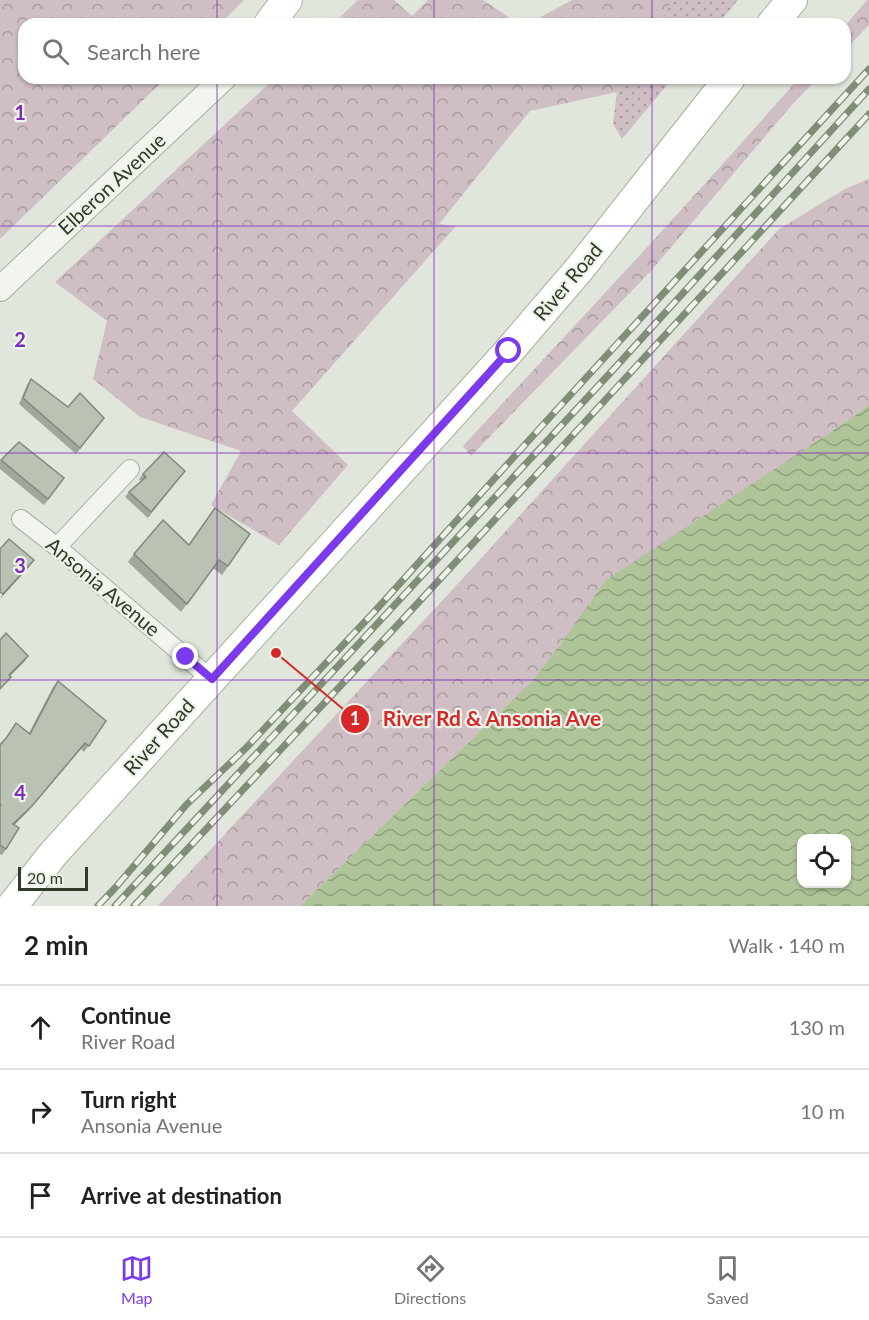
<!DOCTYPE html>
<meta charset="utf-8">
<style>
:root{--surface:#fff;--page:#f6f6f6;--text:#202124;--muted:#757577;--line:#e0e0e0;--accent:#7c3aed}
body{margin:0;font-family:Lato,sans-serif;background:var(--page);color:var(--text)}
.controls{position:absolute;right:18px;bottom:18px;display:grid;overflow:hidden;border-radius:12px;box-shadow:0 2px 4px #0004}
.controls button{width:54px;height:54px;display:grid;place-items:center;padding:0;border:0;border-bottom:2px solid var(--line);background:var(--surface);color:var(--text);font:30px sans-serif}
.scale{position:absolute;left:18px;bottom:15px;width:70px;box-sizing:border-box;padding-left:6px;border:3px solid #2f3b27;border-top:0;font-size:16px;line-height:21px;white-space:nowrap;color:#2f3b27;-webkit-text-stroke:4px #eff4eb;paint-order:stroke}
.stop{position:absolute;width:18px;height:18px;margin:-14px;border:4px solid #7c3aed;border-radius:50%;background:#fff}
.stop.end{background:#7c3aed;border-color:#fff;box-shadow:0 2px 6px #0008}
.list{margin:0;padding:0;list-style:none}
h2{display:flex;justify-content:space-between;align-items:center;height:78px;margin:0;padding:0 24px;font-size:26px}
h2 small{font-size:20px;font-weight:400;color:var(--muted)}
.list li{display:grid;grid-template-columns:39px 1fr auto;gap:18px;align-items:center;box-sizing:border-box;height:84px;padding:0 24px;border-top:2px solid var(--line)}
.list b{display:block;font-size:22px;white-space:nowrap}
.list p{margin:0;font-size:20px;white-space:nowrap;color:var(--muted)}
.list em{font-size:20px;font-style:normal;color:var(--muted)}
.icon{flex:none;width:33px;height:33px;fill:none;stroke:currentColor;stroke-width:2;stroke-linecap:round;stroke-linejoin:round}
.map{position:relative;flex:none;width:869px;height:906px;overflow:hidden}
.search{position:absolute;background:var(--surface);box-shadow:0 2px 4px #0004;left:18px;right:18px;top:18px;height:66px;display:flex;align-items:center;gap:15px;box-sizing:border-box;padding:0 21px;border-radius:18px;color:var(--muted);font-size:22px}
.sheet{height:330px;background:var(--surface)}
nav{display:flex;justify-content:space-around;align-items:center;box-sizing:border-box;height:84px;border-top:2px solid var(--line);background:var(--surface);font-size:16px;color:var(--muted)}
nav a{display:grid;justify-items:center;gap:3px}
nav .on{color:var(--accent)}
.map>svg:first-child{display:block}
.grass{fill:url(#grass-dots)}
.forest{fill:url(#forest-crowns)}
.water{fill:url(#water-waves);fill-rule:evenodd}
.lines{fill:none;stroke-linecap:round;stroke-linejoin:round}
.minor-casing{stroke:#a7afa2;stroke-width:20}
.tertiary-casing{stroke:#a7afa2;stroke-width:26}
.primary-casing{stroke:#a5b19c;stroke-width:32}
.minor{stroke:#f1f4ef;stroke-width:18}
.tertiary{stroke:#f1f4ef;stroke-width:24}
.primary{stroke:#fff;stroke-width:30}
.rail-casing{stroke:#808e77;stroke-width:7}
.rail{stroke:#eff4eb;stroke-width:4.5;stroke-dasharray:14;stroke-linecap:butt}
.wall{fill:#a0a79b}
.shaded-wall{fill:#82887e}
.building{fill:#bac2b4;stroke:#82887e;stroke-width:1.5}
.route{stroke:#7c3aed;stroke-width:8}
.grid{fill:none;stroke:#7b2cbf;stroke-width:1.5;stroke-opacity:0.55}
.labels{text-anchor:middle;stroke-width:4.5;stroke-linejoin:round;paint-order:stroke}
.street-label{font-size:20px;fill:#2f3b27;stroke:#eff4eb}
.grid-label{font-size:20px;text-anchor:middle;font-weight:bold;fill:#7b2cbf;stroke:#eff4eb;stroke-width:4.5;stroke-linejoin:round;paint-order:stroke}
.leader{fill:none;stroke:#d62828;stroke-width:2}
.callout-dot{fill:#d62828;stroke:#eff4eb;stroke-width:2}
.mark-label{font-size:18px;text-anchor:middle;font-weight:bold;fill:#fff}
.callout-label{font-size:21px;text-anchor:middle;font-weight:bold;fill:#d62828;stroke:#eff4eb;stroke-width:4.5;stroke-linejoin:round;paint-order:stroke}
</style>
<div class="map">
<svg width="869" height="906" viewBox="0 0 869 906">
<defs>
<pattern id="grass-dots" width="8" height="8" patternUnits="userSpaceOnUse" patternTransform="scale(1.5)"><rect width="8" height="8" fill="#cfbec3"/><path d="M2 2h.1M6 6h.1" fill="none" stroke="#a89c9e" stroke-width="1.8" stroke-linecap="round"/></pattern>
<pattern id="forest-crowns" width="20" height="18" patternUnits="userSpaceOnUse" patternTransform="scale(1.5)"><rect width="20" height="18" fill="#cfbec3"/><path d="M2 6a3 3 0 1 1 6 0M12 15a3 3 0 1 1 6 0" fill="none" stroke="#a89c9e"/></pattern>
<pattern id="water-waves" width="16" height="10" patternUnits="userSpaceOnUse" patternTransform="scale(1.5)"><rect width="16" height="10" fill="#afc499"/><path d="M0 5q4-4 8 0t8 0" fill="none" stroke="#8fa07d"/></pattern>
</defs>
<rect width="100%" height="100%" fill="#e0e6dc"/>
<g class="grass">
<polygon points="673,0 738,0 718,24 658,24"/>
<polygon points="625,78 673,78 622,139 613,124 617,92"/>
</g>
<g class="forest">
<polygon points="0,0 244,0 220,24 24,24 24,78 166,78 0,239"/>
<polygon points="358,0 394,0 412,16 428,0 483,0 519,24 333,24"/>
<polygon points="572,0 673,0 658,24 528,24"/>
<polygon points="867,0 869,0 869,25 845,50 845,26"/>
<polygon points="275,78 625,78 617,92 530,111 439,224 456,226 292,411 348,465 279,545 211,505 241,451 140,417 93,379 107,321 55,282"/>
<path d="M799,78h19l-28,29 -140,165 -179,184 -8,-10c113,-122 227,-243 336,-368z"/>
<polygon points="869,179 869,405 828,434 562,642 532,681 300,906 158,906 466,575 779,229 845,189"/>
</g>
<path class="water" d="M869,405v501h-569l232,-225 30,-39 44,-62 222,-146zM802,838h44v46h-44z"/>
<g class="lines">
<g class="minor-casing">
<g id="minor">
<polyline points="21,519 57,547 211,679"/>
<polyline points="57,547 130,469"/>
</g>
</g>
<g class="tertiary-casing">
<polyline id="tertiary" points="0,289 224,78"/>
</g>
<g class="primary-casing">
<g id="primary">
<polyline points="269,24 287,0"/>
<polyline points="772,24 792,0"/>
<polyline points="12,906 53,854 509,351 581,267 730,78"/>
</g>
</g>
<use href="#minor" class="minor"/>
<use href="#tertiary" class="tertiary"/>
<use href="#primary" class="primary"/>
<g class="rail-casing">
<g id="rail">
<polyline points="98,906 115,888 187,804 246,748 375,611 541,427 869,69"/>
<polyline points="115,906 612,371 869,89"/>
<polyline points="134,906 405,617 869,114"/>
</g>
</g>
<use href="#rail" class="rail"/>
</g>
<g class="wall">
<polygon points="31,379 68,407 104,418 76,454 19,404 27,385"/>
<polygon points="19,442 60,484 44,505 0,469 0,462"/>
<polygon points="185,471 148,518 125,497 129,492 141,481 139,479 143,474"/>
<polygon points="250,534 222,575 213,568 181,612 128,562 134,554"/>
<polygon points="58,681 106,721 84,752 81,749 27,812 14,825 6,849 2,855 0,854 0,745 29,733 53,687"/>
</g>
<g class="shaded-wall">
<polygon points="34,560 29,567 0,599 3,594"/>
<polygon points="28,656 24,662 5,681 9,675"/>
<polygon points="85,743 27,812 9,830 13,824"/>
</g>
<g class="building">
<polygon points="31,379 68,407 80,393 104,418 80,448 23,398"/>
<polygon points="19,442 64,478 48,499 1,460"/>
<polygon points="164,452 185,471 151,512 129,492 146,477 143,474"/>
<polygon points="215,508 250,534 228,566 219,560 187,604 134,554 163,520 189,545"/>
<polygon points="9,539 34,560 3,594 0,592 0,549"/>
<polygon points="6,633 28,656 9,675 11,677 0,689 0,640"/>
<polygon points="58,681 106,721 89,746 85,743 32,806 13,824 19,828 6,849 0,845 0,806 1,805 0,804 0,745 7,737 16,723 30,734"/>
</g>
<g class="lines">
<polyline class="route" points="186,657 212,679 509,351"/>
</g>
<path class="grid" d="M217,0v24M434,0v24M652,0v24M217,78v828M434,78v828M652,78v828M0,226h869M0,453h869M0,680h869"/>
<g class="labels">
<g class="street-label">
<text transform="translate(112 184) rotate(-43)" y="7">Elberon Avenue</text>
<text transform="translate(568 282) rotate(-50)" y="7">River Road</text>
<text transform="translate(103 587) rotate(40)" y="7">Ansonia Avenue</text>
<text transform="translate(159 737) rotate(-48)" y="7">River Road</text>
</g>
</g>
<g class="grid-label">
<text x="20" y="120">1</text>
<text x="20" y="347">2</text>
<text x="20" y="573">3</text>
<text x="20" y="800">4</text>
</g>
<path class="leader" d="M276 653L355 719"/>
<g class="callout-dot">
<circle cx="276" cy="653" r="6"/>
<circle cx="355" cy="719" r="15"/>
</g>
<g class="mark-label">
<text x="355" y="725">1</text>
</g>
<g class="callout-label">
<text x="492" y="726">River Rd &amp; Ansonia Ave</text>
</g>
</svg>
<div class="controls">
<button><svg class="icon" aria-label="locate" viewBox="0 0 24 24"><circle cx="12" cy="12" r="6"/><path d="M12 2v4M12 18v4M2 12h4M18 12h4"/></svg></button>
</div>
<div class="scale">20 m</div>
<div class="stop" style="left:509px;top:351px"></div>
<div class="stop end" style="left:186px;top:657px"></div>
<div class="search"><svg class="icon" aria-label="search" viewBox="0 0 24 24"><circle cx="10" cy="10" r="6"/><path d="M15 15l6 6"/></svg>Search here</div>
</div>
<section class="sheet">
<h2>2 min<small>Walk · 140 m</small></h2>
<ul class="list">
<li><svg class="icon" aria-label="ahead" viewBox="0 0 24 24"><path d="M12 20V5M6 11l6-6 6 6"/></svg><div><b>Continue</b><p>River Road</p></div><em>130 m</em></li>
<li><svg class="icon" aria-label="right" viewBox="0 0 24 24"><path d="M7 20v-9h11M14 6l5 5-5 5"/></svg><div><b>Turn right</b><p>Ansonia Avenue</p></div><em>10 m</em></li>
<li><svg class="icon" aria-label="arrive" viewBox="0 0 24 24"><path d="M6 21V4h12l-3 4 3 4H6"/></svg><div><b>Arrive at destination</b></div></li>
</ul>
</section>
<nav>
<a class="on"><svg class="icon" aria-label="map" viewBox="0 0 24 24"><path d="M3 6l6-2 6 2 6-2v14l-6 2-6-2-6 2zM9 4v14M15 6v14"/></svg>Map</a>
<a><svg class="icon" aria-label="directions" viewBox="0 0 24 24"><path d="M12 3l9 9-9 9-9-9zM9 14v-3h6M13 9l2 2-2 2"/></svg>Directions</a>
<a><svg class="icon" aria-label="saved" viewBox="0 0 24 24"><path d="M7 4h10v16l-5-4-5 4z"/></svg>Saved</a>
</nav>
